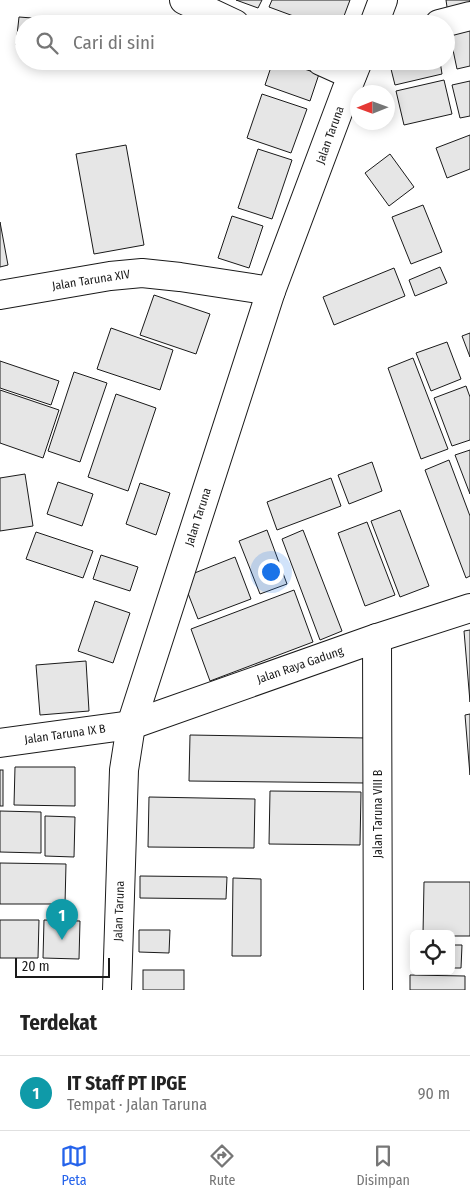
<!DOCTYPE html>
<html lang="id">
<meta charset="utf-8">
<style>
:root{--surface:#fff;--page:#f6f6f6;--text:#222;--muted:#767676;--line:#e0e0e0;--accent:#2563eb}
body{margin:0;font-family:"Fira Sans Condensed",sans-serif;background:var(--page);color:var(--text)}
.controls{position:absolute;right:15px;bottom:15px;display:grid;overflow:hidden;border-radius:8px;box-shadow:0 2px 12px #0003}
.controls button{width:45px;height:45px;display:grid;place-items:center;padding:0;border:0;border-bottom:1px solid var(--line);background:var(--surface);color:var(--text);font:25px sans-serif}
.compass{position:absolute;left:350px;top:85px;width:45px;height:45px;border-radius:50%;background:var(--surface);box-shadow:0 2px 12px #0003;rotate:269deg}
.scale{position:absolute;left:15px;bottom:12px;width:95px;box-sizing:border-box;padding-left:5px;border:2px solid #1a1a1a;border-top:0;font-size:14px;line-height:18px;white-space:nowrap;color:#1a1a1a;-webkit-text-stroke:4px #fff;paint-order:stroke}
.you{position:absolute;left:270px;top:571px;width:18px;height:18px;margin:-12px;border:4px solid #fff;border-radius:50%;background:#1a73e8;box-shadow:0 0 0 8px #1a73e833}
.badge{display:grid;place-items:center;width:32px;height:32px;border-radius:50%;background:var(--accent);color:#fff;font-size:16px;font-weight:700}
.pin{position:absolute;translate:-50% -41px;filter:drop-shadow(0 1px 2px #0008)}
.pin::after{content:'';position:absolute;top:26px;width:18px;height:15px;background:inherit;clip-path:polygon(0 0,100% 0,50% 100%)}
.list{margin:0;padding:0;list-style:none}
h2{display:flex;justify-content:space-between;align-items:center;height:65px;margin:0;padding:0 20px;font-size:21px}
h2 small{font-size:16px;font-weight:400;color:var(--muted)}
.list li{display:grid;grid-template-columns:32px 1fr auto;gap:15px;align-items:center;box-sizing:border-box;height:75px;padding:0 20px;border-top:1px solid var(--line)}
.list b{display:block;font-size:19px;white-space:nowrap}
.list p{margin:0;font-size:16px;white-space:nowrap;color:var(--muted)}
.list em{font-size:16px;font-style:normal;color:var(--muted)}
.icon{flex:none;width:28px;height:28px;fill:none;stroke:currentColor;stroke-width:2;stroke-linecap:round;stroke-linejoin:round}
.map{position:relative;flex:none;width:470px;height:990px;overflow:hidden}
.search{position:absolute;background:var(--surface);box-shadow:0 2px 12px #0003;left:15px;right:15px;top:15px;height:55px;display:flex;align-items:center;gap:12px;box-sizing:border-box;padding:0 18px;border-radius:28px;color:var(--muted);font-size:19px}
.sheet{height:140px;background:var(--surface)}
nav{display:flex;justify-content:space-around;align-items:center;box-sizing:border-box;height:70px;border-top:1px solid var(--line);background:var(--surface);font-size:14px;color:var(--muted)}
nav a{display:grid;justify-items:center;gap:2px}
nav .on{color:var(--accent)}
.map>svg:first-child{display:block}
.building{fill:#e6e6e6;stroke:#1a1a1a}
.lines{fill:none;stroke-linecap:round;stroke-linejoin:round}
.street-casing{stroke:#1a1a1a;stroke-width:30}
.secondary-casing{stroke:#1a1a1a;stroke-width:30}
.street{stroke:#fff;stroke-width:28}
.secondary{stroke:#fff;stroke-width:28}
.labels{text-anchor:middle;stroke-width:4;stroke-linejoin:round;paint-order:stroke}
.street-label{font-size:12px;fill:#1a1a1a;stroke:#fff}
</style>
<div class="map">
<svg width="470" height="990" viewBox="0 0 470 990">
<rect width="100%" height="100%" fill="#fff"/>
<g class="building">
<polygon points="236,0 262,0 258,8"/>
<polygon points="272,0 350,0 341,24 315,24 269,7"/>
<polygon points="446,0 470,0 470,9 448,14"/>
<polygon points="19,17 59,20 59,24 24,24 24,46 16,45"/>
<polygon points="470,27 470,66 457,69 449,31"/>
<polygon points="273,61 281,61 319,74 310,101 265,85"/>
<polygon points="389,61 440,61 442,74 395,85"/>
<polygon points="444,80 452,114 404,125 396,91"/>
<polygon points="470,81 470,116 460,118 452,85"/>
<polygon points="262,94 307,109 291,153 247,138"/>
<polygon points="470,135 470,169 447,178 436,148"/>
<polygon points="126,145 144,245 94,254 76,154"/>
<polygon points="258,149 292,160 272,219 238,208"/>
<polygon points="390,154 414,187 389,206 365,173"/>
<polygon points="423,205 442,252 411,264 392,217"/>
<polygon points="232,216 263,226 249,268 218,258"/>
<polygon points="0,222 8,265 0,267"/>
<polygon points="440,267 447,283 415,296 409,280"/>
<polygon points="394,268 405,296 334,325 323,297"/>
<polygon points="154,295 210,314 196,354 140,335"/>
<polygon points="111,328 173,350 160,390 97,369"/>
<polygon points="470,333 470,357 462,336"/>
<polygon points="447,342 461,379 431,391 416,353"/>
<polygon points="413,358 448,449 421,459 388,368"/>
<polygon points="0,361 59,381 51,405 0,388"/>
<polygon points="74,372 107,383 80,462 48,451"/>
<polygon points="466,386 470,397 470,440 452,446 434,398"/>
<polygon points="0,390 59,410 43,458 0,443"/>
<polygon points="116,394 156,408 128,491 88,477"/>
<polygon points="470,450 470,494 455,455"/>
<polygon points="449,460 470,516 470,576 466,578 425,470"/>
<polygon points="372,462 382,491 349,504 338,475"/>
<polygon points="25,474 33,526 0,531 0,478"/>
<polygon points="331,478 341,506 277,530 267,502"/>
<polygon points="58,482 93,494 82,526 47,514"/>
<polygon points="140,483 170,493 156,535 126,524"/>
<polygon points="400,510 429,586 400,597 371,521"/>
<polygon points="367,522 395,595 365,606 338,533"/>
<polygon points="267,530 287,584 260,594 239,541"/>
<polygon points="303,530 342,631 320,640 282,539"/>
<polygon points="36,532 93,551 83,578 26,559"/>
<polygon points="101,555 138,567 130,591 93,579"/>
<polygon points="235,557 251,599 198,619 182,578"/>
<polygon points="294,590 313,642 210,681 191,629"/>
<polygon points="95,601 130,613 113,663 78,651"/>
<polygon points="470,630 470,702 464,631"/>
<polygon points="86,661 89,711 40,715 36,665"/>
<polygon points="470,714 470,775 465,715"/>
<polygon points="190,735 367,738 366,783 189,781"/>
<polygon points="15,767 75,767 75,806 14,805"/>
<rect x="0" y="770" width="3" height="36"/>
<polygon points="270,791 361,792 360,845 269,844"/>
<polygon points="149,797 255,799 254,848 148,847"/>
<polygon points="0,811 41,812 41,853 0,852"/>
<polygon points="45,816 75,817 74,857 45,856"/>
<polygon points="0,863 66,864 65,904 0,904"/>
<polygon points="140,876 227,877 226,899 140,898"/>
<polygon points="233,878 261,879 261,956 232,956"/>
<polygon points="424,882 470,882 470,936 451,936 451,934 423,934"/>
<polygon points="0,920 39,920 38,958 0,958"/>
<polygon points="44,920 80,921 79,959 43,958"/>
<polygon points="139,930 170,930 169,953 139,952"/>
<polygon points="451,945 462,945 461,968 451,968"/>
<rect x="143" y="970" width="41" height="20"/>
<polygon points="410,975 465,976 465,990 410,990"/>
</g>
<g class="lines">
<g class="street-casing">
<g id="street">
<polyline points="184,0 235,24"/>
<polyline points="439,24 470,16"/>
<polyline points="321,61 352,75"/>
<polyline points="0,295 110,276 142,273 180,277 271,291"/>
<polyline points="377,638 378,990"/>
<polyline points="0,743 131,725"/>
</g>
</g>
<g class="secondary-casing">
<g id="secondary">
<polyline points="374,24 383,0"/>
<polyline points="131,725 377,638 470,608"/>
<polyline points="117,990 124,770 131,725 271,291 346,91 358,61"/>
</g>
</g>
<use href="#street" class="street"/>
<use href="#secondary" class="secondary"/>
</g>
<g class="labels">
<g class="street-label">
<text transform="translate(330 135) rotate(-70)" y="4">Jalan Taruna</text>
<text transform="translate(91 280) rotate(-9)" y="4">Jalan Taruna XIV</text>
<text transform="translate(198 517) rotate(-72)" y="4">Jalan Taruna</text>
<text transform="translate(300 665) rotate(-19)" y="4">Jalan Raya Gadung</text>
<text transform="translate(65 734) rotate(-8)" y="4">Jalan Taruna IX B</text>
<text transform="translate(378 814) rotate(-90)" y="4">Jalan Taruna VIII B</text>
<text transform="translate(119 911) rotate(-88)" y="4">Jalan Taruna</text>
</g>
</g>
</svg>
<div class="controls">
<button><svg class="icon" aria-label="locate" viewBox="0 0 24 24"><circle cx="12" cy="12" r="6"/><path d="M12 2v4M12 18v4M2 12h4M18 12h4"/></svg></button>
</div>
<svg class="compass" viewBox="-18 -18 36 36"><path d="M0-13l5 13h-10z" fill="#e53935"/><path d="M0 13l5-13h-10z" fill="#767676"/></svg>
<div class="scale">20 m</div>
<div class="you"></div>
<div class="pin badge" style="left:62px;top:940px;background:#0f9aa8">1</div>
<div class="search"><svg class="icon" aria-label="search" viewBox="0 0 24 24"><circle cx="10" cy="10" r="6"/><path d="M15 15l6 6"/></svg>Cari di sini</div>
</div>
<section class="sheet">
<h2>Terdekat<small></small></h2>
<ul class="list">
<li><span class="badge" style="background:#0f9aa8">1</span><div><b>IT Staff PT IPGE</b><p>Tempat · Jalan Taruna</p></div><em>90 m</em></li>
</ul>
</section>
<nav>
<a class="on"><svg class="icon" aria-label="map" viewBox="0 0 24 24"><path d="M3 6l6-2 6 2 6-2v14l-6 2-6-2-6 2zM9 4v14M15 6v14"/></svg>Peta</a>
<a><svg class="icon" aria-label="directions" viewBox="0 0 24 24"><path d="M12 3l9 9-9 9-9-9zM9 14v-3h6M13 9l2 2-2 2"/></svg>Rute</a>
<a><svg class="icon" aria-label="saved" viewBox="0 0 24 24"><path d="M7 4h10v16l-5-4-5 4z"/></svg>Disimpan</a>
</nav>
